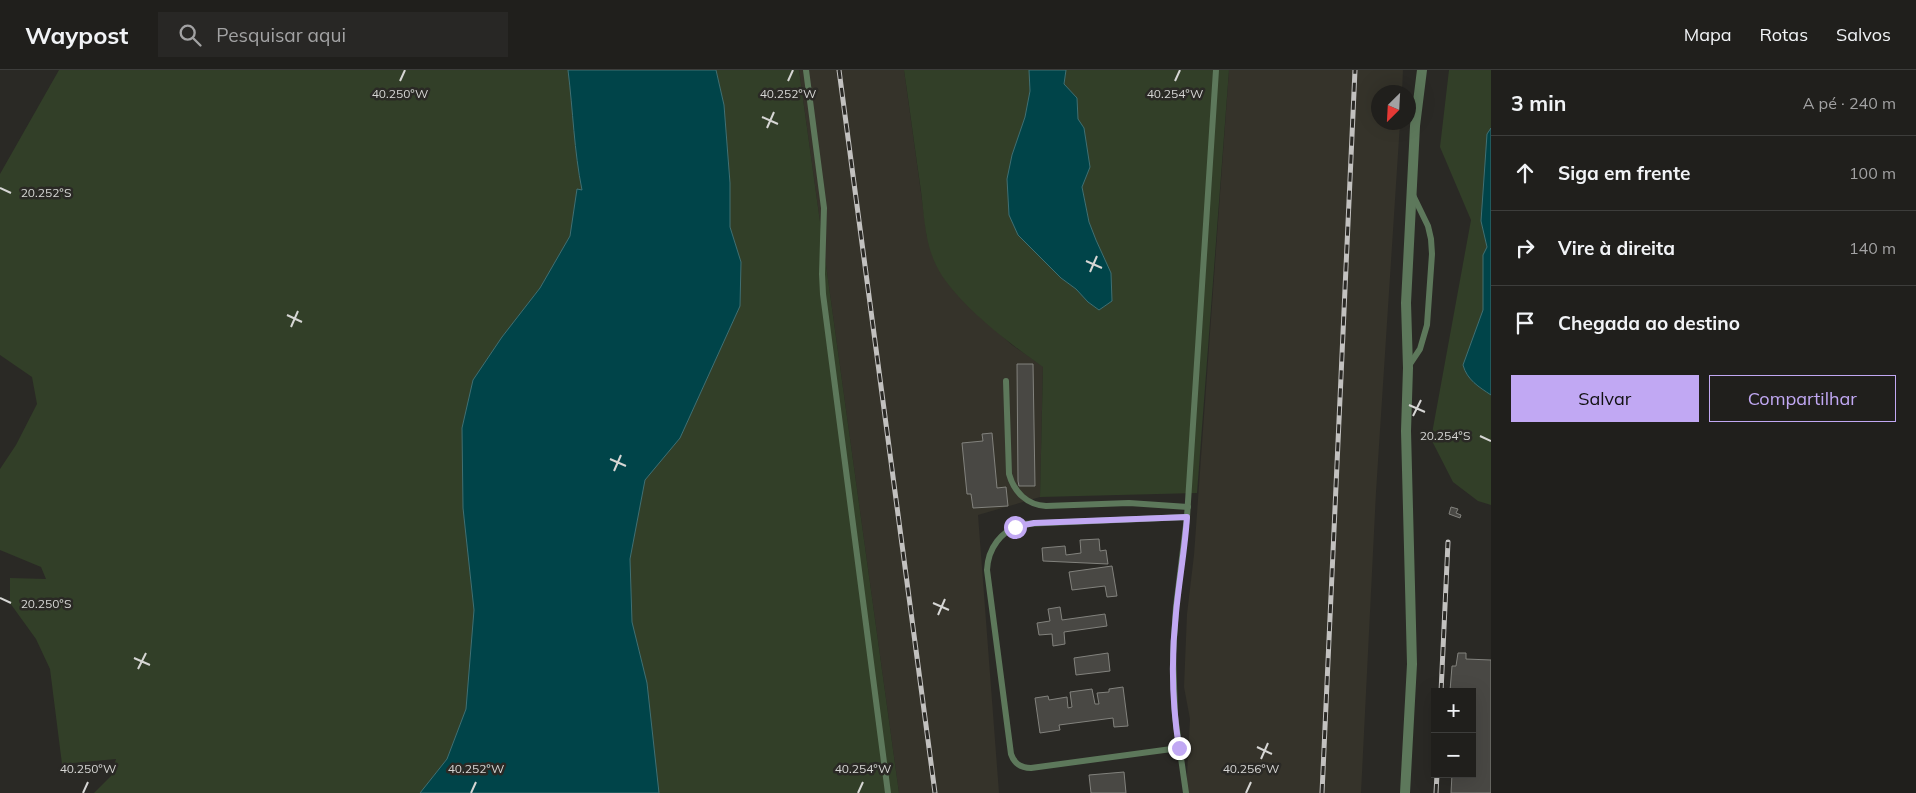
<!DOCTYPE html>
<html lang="pt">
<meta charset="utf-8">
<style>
:root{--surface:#201f1c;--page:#282725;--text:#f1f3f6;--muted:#a2a2a3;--line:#3d3d3b;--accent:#c1a8f3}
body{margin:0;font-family:Mulish,sans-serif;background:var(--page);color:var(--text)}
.controls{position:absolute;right:15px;bottom:15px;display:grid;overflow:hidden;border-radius:0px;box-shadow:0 5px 20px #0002}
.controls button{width:45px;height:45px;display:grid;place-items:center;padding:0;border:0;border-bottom:1px solid var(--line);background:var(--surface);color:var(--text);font:25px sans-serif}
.compass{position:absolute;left:1371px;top:15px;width:45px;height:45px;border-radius:50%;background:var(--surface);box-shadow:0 5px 20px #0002;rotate:204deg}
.stop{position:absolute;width:15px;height:15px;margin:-11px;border:4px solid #c1a8f3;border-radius:50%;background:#fff}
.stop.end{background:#c1a8f3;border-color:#fff;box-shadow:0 1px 5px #0008}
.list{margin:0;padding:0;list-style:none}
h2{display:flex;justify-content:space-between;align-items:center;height:65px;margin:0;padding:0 20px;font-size:21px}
h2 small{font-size:16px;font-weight:400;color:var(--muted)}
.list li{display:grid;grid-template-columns:32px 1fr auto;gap:15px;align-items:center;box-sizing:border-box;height:75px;padding:0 20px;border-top:1px solid var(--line)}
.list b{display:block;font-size:19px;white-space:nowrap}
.list em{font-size:16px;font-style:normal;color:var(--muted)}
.actions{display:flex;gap:10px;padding:15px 20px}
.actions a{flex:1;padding:11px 0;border:1px solid var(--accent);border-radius:0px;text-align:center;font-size:18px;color:var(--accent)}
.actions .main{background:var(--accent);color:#111}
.icon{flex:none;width:28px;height:28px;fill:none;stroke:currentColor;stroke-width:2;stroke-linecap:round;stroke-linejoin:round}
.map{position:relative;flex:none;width:1491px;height:723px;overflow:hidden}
header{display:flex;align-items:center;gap:30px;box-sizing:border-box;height:70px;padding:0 25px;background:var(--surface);border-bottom:1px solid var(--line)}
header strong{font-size:24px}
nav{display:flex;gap:28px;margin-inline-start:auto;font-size:18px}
.search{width:350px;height:45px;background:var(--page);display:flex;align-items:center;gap:12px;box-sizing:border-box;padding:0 18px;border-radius:0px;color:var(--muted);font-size:19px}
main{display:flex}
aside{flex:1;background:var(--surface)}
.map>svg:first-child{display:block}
.built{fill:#35332a}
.green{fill:#323f28}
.water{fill:#004449;stroke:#407073}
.building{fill:#494844;stroke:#82827d}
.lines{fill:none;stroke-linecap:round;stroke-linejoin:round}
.service{stroke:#5d785b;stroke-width:6}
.tertiary{stroke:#5d785b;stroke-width:10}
.rail-casing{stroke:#c2c1bf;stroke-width:5}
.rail{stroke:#2a2925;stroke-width:3;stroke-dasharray:9;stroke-linecap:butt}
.route{stroke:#c1a8f3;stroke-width:6}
.ticks{fill:none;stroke:#d6d6d4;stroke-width:2}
.ticks-label{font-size:12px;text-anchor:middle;fill:#d6d6d4;stroke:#2a2925;stroke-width:5;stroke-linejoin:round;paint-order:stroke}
</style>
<header>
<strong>Waypost</strong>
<div class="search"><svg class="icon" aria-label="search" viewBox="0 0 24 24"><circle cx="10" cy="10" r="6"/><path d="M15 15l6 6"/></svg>Pesquisar aqui</div>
<nav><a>Mapa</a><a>Rotas</a><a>Salvos</a></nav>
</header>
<main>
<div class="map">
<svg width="1491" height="723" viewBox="0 0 1491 723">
<rect width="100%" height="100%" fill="#2a2925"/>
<g class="built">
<polygon points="799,0 904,0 927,166 954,221 1012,275 1043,296 1040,427 978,445 999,723 899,723"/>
<polygon points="1229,0 1403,0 1402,22 1378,22 1378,52 1400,53 1376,422 1361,723 1186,723 1190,649 1184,617 1187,544 1194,485"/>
</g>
<g class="green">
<path d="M59,0h509c5,40 6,81 14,121l-5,-2 -7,47 -30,52 -38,49 -29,43 -11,48 1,80 11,102 -8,99 -19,50 -27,34h-326l17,-17 5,-17 -54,5 -12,-95 -14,-30 -26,-36v-25l36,1 -5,-12 -41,-17v-81l16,-24 21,-41 -5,-27 -32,-22v-181z"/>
<polygon points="716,0 799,0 899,723 659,723 647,613 632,552 630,489 645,410 680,368 740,236 741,192 730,157 730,113 724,35"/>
<path d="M904,0h125l1,21 -5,26 -13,38 -5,24 2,36 52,63 15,11 12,13 11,8 13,-9 -1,-28 -15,-33 -7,-18 -7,-35 8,-20 -6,-39 -6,-9 -1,-21 -13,-14 2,-14h163l-32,423 -157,4 3,-130c-33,-23 -90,-66 -107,-102 -11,-22 -12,-50 -15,-74 -6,-40 -11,-81 -17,-121z"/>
<path d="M1449,0h42v58l-4,7 -6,86 6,26 -4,9v54l-20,55c4,15 16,22 28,30v110l-13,-4 -25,-19 -22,-43 40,-219 -31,-73z"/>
</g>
<g class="water">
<path d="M568,0h148l8,35 6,78v44l11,35 -1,44 -60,132 -35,42 -15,79 2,63 15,61 12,110h-239l27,-34 19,-50 8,-99 -11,-102 -1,-80 11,-48 29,-43 38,-49 30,-52 7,-47 5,1c-8,-39 -9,-80 -14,-120z"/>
<polygon points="1029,0 1066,0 1064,14 1077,28 1078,49 1084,58 1090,97 1082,117 1089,152 1096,170 1111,203 1112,231 1099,240 1088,232 1076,219 1061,208 1018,165 1009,145 1007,109 1012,85 1025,47 1030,21"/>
<path d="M1491,58v267c-12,-8 -24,-15 -28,-30l20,-55v-55l4,-8 -6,-26 6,-87z"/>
</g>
<g class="building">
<polygon points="1017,294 1033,294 1035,416 1019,416 1018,411"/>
<polygon points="992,363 997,418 1006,417 1008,436 973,438 971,424 967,424 962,373 983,371 982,364"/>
<polygon points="1451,437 1458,439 1456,443 1461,445 1460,448 1449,444"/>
<polygon points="1099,469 1100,481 1106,480 1108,494 1043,491 1042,478 1065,476 1066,485 1081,483 1080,470"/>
<polygon points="1112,496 1117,526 1107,527 1105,516 1072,520 1069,502"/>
<polygon points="1060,537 1062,550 1105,544 1107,556 1064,562 1065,574 1053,576 1052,564 1039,565 1037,553 1050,551 1048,539"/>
<polygon points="1108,583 1110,601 1076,605 1074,588"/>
<polygon points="1458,583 1466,583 1466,589 1491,590 1491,723 1451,723 1452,704 1472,704 1472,622 1450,621 1452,596 1456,596"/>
<polygon points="1123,617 1128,656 1114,657 1113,648 1059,655 1060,660 1040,663 1035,628 1048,626 1049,630 1067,627 1068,638 1072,637 1070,622 1092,619 1095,634 1099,634 1097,623 1109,622 1109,619"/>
<polygon points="1124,702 1126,723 1091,723 1089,705"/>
</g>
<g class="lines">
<g class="service">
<polyline points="806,0 824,138 822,204 823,224 888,723"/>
<polyline points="1408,297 1420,279 1427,255 1432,184 1431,169 1428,156 1412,123"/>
<path d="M1006,311l3,93c5,18 18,31 37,32l83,-3 59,4"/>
<path d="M1179,678l-148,20c-10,0 -17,-5 -20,-14l-24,-184c1,-22 14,-39 35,-46l165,-7"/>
<polyline points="1186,723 1175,646 1173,584 1176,537 1187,447 1216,0"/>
</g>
<polyline class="tertiary" points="1405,723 1412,594 1406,361 1408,298 1406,233 1415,56 1422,0"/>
<g class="rail-casing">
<g id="rail">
<polyline points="839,0 935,723"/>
<polyline points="1441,622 1448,472"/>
<polyline points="1322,723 1355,0"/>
<polyline points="1436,723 1437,704"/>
</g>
</g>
<use href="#rail" class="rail"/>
</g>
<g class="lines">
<path class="route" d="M1015,457l19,-4 153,-6c-2,32 -8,64 -11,96 -5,45 -4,90 3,135"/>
</g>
<path class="ticks" d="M400,11l5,-11M788,11l5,-11M1175,11l5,-11M762,47l16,7M767,58l7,-16M0,118l11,5M1086,191l16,7M1090,202l7,-16M287,245l15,7M291,257l7,-16M1409,335l16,7M1413,346l8,-16M1480,366l11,5M610,389l16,7M614,401l7,-16M0,528l11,5M933,533l16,7M938,545l7,-16M134,588l16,7M138,599l8,-16M1257,677l15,7M1261,689l7,-16M83,723l5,-11M471,723l5,-11M858,723l5,-11M1246,723l5,-11"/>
<g class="ticks-label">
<text x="400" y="28">40.250°W</text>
<text x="788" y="28">40.252°W</text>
<text x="1175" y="28">40.254°W</text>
<text x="46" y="127">20.252°S</text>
<text x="1445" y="370">20.254°S</text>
<text x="46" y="538">20.250°S</text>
<text x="88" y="703">40.250°W</text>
<text x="476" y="703">40.252°W</text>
<text x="863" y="703">40.254°W</text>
<text x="1251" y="703">40.256°W</text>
</g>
</svg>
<div class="controls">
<button>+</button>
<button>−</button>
</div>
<svg class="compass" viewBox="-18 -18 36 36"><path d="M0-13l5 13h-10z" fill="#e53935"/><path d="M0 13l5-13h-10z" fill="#a2a2a3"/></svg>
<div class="stop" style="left:1015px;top:457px"></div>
<div class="stop end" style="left:1179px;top:678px"></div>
</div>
<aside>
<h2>3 min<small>A pé · 240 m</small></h2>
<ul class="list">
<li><svg class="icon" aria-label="ahead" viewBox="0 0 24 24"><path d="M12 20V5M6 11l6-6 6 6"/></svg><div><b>Siga em frente</b></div><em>100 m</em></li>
<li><svg class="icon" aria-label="right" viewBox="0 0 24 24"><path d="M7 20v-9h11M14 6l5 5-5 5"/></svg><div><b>Vire à direita</b></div><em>140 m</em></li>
<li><svg class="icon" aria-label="arrive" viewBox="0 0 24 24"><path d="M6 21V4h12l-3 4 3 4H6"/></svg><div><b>Chegada ao destino</b></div></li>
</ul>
<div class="actions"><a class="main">Salvar</a><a>Compartilhar</a></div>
</aside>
</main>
